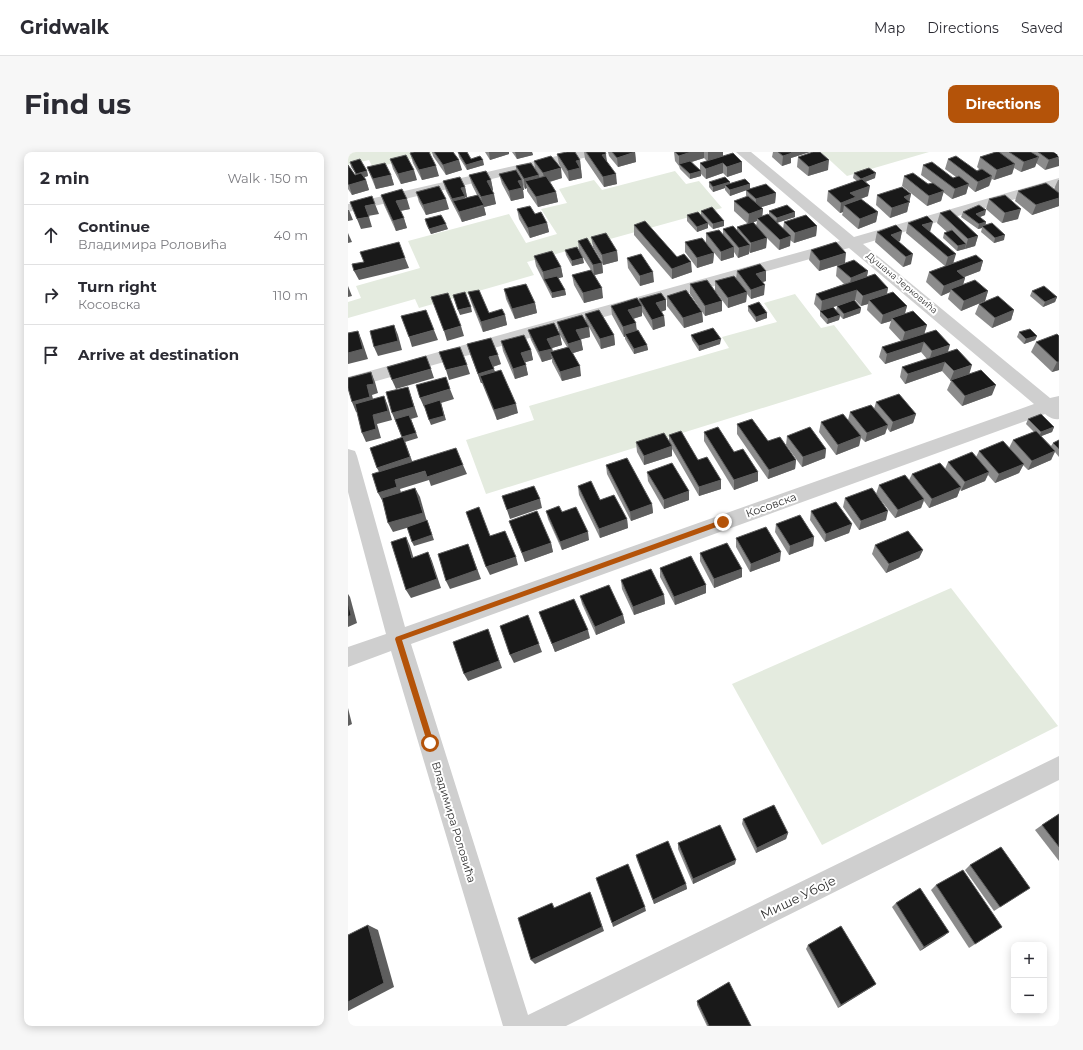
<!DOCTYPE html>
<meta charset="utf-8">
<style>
:root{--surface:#fff;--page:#f7f7f7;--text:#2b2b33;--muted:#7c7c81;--line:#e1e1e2;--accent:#b45309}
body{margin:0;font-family:Montserrat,sans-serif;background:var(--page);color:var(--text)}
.controls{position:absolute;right:12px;bottom:12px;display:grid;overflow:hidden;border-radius:8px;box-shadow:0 2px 10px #0003}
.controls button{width:36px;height:36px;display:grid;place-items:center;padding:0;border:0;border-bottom:1px solid var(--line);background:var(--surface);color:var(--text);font:20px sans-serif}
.stop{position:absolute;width:12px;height:12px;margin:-9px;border:3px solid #b45309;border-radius:50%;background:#fff}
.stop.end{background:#b45309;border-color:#fff;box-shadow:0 1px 4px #0008}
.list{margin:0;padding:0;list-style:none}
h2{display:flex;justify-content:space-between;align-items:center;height:52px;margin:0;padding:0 16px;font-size:17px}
h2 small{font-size:13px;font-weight:400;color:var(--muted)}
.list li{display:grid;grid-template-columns:26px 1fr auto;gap:12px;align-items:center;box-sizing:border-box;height:60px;padding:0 16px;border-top:1px solid var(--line)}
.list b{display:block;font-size:15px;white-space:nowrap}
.list p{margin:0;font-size:13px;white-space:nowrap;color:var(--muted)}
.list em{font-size:13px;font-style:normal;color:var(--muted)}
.icon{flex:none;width:22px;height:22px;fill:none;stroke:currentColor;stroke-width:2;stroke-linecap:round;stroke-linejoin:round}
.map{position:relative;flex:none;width:711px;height:874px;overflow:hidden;border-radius:8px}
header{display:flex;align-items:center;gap:24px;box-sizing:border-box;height:56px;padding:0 20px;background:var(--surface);border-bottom:1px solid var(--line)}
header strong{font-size:19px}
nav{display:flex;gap:22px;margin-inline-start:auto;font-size:14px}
.intro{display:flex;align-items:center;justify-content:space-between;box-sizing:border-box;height:96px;padding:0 24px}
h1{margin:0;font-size:28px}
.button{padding:10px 18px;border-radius:8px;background:var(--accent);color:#fff;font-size:14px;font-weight:700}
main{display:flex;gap:24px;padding:0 24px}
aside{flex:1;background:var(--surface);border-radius:8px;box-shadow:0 2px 10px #0003}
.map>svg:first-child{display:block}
.green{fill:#e4ebdf}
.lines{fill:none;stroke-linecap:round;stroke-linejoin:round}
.street{fill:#cfcfcf;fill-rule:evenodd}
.wall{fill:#8c8c8c;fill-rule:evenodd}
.shaded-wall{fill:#5e5e5e}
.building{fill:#191919;stroke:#5e5e5e}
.route{fill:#b45309}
.labels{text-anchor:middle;stroke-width:4;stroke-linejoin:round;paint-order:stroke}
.far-street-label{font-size:9px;fill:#323232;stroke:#fff}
.street-label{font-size:11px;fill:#323232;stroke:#fff}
.near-street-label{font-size:13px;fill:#323232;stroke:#fff}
</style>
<header>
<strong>Gridwalk</strong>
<nav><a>Map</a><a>Directions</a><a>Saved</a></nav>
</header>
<div class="intro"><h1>Find us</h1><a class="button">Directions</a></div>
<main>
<aside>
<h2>2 min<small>Walk · 150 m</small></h2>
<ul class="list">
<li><svg class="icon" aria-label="ahead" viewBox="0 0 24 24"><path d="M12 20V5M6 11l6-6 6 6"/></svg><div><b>Continue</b><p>Владимира Роловића</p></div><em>40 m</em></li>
<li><svg class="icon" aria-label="right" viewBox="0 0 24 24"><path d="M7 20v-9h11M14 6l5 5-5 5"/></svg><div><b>Turn right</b><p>Косовска</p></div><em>110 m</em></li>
<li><svg class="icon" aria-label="arrive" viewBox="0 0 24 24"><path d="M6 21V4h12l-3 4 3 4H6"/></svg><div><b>Arrive at destination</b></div></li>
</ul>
</aside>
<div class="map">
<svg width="711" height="874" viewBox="0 0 711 874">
<rect width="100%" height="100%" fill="#fff"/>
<g class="green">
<polygon points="0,0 92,0 25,16 21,8 0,13"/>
<polygon points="473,0 581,0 499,24"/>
<polygon points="327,19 338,32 351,29 374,56 179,110 186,123 71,156 67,147 0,166 0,150 13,146 8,134 72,116 60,89 161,62 178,91 209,82 193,57 219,51 211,37 246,28 254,38"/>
<polygon points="447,142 473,176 486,173 524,222 138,342 118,288 186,268 181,254 381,196 374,185 429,170 416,151"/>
<polygon points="603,436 710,574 474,693 384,532"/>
</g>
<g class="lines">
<g class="street">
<polygon points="226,0 251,0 249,3 244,4 0,60 0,52"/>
<path d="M388,0h15l103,85 205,-59v8l-196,58 187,154 9,-2v23c-6,1 -10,-2 -14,-5l-634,230 117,371 531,-259v24l-493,246h-63l-112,-375 -43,16v-20l38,-13 -38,-142v-43l7,2 2,5 48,171 629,-223 -185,-156 -501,141v-12l492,-136z"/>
</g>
</g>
<g class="wall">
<polygon points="84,0 105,0 114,18 98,23 85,4"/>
<polygon points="110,0 123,7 136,13 119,18 111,5"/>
<polygon points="137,0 161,0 161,2 142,8"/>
<polygon points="164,0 184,0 185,3 169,7"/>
<polygon points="236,0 257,0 259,10 269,32 256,35 237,7"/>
<polygon points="260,0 287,0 288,10 270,15 261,4"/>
<path d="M326,0h49v4l19,6v10l-15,5 -4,-4 -17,6 -5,-5v2l-11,3 -10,-10 -1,-3 -4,-5zM356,6l3,3 -7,2v8l-8,-9z"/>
<polygon points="425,0 462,0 443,6 443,11 434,14 424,5"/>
<polygon points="648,0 683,0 684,1 685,0 711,0 697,18 688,11 687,15 673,20 666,16 664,22 646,28 644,27 641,34 627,40 620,34 618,42 604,47 595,40 593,49 579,54 554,34 556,24 580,32 584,31 573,23 575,13 605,26 608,25 597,17 600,7 629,19 631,17 629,15 632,5"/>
<polygon points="62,1 91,24 74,28 65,11"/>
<polygon points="209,2 232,8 234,26 221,29 211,12"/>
<polygon points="450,5 480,18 460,24 449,15"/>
<polygon points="42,7 69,28 53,32 45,17"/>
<polygon points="186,9 214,26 202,30 208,40 210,50 190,55 179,39 179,36 177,37 175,33 176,38 175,38 176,46 163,49 154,32 151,22 168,18 168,14 187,17"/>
<polygon points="2,10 19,19 20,24 16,25 18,28 21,38 4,43 0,37 0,13 7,23 8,22 3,15"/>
<polygon points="19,15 43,23 46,33 28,37 23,25"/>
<polygon points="506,21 527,26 517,30 520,44 513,47 530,60 528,70 510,77 494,63 495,60 492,61 479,49 480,39 509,29 505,26"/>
<polygon points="121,23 143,28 145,38 144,39 148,52 136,55 138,63 114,70 98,39 95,29 117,35 119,45 117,45 117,46 129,43 124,33"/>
<polygon points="710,28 711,28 711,54 684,63 667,49 670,39 706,37"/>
<path d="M361,30h21v2h20v5l26,4 -1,10 -14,4 2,2 -1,7 7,-1v-4l26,1v5l-18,6 6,6 1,-7 33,4 -1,10 -22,7 -4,-3v6l-11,4 -12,-12 -1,10 -16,5 -1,-2v3l-11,4 -4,-6v5l-13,4 -15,-18v-10l17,1v-5l14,1v-3l11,-3 -14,-13v-10l12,-4v-7l-16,6 -5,-6v-2l-12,4 -4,-5zM409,69l-1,5 -6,-3z"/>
<polygon points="68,40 101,57 78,63 71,50"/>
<polygon points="563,42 559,60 542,66 528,53 529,43"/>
<polygon points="33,43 62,57 53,59 59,76 48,79 36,53"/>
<polygon points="641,47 670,67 654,71 638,57"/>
<polygon points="169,57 199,71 201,80 182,86 171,67"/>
<polygon points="353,59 376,74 365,77 360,72 360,76 349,80 339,69 339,63 353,64"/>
<polygon points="615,60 637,63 632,65 638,70 637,74 656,88 646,91 633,80 634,76 630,77 613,65"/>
<polygon points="592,61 630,84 627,94 609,99 595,86 596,81 599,80 589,71"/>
<polygon points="77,67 100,77 83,82 78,72"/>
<polygon points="560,71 582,80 606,111 635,109 632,119 616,125 617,126 615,133 640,139 637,149 613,159 600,147 602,140 593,144 578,130 581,120 597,114 558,81"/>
<polygon points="286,73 329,105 344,120 324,127 286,83"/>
<polygon points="554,79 552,89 551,89 563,112 555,115 527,90 529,80"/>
<polygon points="243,85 269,99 270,109 255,113 254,111 255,121 247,123 255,146 236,151 226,133 224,123 243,118 231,99 230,89 254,110 245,95"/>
<polygon points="337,90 366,101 365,111 349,116 337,100"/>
<polygon points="217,98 236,111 224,114 218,103"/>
<polygon points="463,98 497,111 471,119 461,108"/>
<polygon points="186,104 213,115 215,125 210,126 217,138 218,143 204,146 188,114"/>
<polygon points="279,106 306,130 292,134 280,116"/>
<polygon points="489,114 520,119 519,124 540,136 539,142 559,154 557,162 579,173 576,181 600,200 621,222 644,243 614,254 599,238 603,229 594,219 557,232 552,225 554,215 579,207 573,200 537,212 531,205 534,195 553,189 541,176 543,169 533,172 519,158 520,152 513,154 507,148 485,155 488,159 489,154 513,156 512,161 495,167 492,164 491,168 479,172 472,164 472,159 466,152 468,142 496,132 488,124"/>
<polygon points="389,119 418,129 414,130 416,143 403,147 399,142 398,150 380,156 368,140 374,149 374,159 357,164 342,142 342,132 367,139 367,129 388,127"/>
<polygon points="156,137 187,151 189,161 167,167 158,147"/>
<polygon points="684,139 709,145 707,150 695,155 682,144"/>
<polygon points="120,140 141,161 157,163 159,173 135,180 123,150"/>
<polygon points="319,144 354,160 355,170 336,176 319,154"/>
<polygon points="291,147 318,158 313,160 316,164 317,174 305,178 294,160 294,164 285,167 289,178 299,193 300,198 286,202 277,187 277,185 276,185 264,163 263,154 291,151"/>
<polygon points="631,152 666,158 663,168 644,176 627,162"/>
<polygon points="400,154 419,161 419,166 408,170 400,159"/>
<path d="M237,162l29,21 1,10 -14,4 -12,-22 1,10 -9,2 2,11 -10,3 8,23 -19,5 -10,-19v-3l-10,3 -11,-22 -3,-10 31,2 -2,-10 29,1zM212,183l7,12 -14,4 -1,-3 10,-3z"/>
<polygon points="671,180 689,184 687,188 676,192 669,185"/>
<polygon points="343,183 372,192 351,199 344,188"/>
<polygon points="711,184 711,218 704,220 683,200 688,190"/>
<polygon points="153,189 183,198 185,208 177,210 180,223 167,227 155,199"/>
<polygon points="119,192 153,212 145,215 147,220 170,261 149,268 134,231 133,231 122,202"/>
<polygon points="528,250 568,262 565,271 542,280 539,276 537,282 517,290 513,286 511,294 488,303 471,280 473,270 500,268 502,260 526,257"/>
<polygon points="680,267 706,275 704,280 693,284 703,294 705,291 711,288 711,305 707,300 703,308 680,318 675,313 671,321 647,331 640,323 637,329 613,339 612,337 609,345 581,356 576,349 573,356 547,366 528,342 531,333 561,328 564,322 597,317 600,310 628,305 631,299 661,296 665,288 686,280 678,272"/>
<polygon points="389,272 420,289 448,308 447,317 420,327 389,282"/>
<polygon points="356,280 386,300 410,320 410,329 386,338 356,289"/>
<polygon points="321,283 373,328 373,337 351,344 324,297 324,304 296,313 289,300 288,290 321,290"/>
<polygon points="439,284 478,297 477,306 454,315 438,293"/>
<polygon points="258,313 304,352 305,361 283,369 259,322"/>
<polygon points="299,320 341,339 341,348 316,357 300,329"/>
<polygon points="230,334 252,348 279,367 280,376 252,386 231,343"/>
<polygon points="497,346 538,368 511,378 495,355"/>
<polygon points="198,359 214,360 241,388 214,398 200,367"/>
<polygon points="463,359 504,372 501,381 477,390 462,368"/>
<polygon points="161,369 203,391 205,400 177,410"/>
<polygon points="428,372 466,385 465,394 441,403 427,380"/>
<polygon points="388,386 432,409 402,420 388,395"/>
<polygon points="527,393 575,398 571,406 538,421 524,402"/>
<polygon points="352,401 394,417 394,425 366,436 352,409"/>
<polygon points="312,416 358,441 327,453 312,425"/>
<polygon points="273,428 316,443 317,452 286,463 274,437"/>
<polygon points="232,444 275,463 277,471 248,483 234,452"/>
<polygon points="191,460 242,486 207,500"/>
<polygon points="711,662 711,709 687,678 694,673"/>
<polygon points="395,667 440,681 438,687 408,701 394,672"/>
<polygon points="330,691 387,712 345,732 330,697"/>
<polygon points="288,703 338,732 339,737 306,752 289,708"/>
<polygon points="622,713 682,736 646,759 617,718"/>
<polygon points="588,733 654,775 621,796 583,738"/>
<polygon points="548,751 601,780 572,799 544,755"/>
<polygon points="460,793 528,832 490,856 458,797"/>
<polygon points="349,849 403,874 359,874 349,853"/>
</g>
<g class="shaded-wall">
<polygon points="141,0 161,0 161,2 142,8"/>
<polygon points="167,0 184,0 185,3 169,7"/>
<polygon points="287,0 288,10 270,15 269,6"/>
<polygon points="343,0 356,0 356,6 333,13 331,12 331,14 331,4"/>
<polygon points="360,0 375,0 375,5 360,10"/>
<polygon points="440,0 462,0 443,6 443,11 434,14 435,4"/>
<polygon points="258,2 259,12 254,3"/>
<polygon points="691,5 687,15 673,20 676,10"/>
<polygon points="711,5 711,14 697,18 701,8"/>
<polygon points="111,8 114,18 98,23 95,13"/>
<polygon points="135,8 136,13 119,18 118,13"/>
<polygon points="232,8 234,26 221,29 220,19 228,9"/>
<polygon points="481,8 480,18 460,24 461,15"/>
<polygon points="394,10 394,20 379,25 379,15"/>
<polygon points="375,11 375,21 358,27 358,17"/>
<polygon points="667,12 664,22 646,28 649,18"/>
<polygon points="88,14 91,24 74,28 71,18"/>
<polygon points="213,16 214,26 197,31 195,21"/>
<polygon points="66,18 69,28 53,32 50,22"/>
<polygon points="19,19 20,24 10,27 8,22"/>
<polygon points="353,19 353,24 342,27 342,22"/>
<polygon points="528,21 527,26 512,32 513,27"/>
<polygon points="268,22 269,32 256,35 255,25"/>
<polygon points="43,23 46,33 28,37 25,27"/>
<polygon points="191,23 193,33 177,29 179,36 177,37 176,27"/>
<polygon points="644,24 641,34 627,40 630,30"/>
<polygon points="18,28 21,38 4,43 1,33"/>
<polygon points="143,28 145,38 141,39 139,29"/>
<polygon points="174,28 176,38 175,38 176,46 163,49 161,39 170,29"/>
<polygon points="382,30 382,35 377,33 377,36 365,40 365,35"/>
<polygon points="402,32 402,37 382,44 382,38"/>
<polygon points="621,32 618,42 604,47 607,37"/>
<polygon points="522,34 520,44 496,53 495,60 492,61 493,51 502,41"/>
<polygon points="117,35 119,45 117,45 120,54 105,49 107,57 104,47 113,36"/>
<polygon points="596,39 593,49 579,54 581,44"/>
<polygon points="208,40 210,50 190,55 188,45"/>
<polygon points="428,41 427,51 407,57 408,47"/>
<polygon points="146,42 148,52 136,55 138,63 114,70 111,60 135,54 133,45"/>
<polygon points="563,42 559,60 542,66 544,56 556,45"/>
<polygon points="711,46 711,54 684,63 688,53"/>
<polygon points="59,47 62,57 51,59 48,49"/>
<polygon points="98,47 101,57 78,63 75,53"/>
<polygon points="27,52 31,62 20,64 17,54"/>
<polygon points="415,57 414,67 409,66 409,69 400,72 401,62"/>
<polygon points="673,57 670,67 654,71 657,61"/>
<polygon points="0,58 1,58 5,68 0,69"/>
<polygon points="638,58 637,63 627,67 628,62"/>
<polygon points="447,60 447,65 428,71 429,66"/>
<polygon points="530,60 528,70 510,77 512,67"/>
<polygon points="21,65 24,75 13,77 9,67"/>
<polygon points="56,66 59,76 48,79 45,69"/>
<polygon points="376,69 376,74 365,77 365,72"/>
<polygon points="585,70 582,80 574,83 574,73"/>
<polygon points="638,70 637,75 634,74 634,76 630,77 631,72"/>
<polygon points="199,71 201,80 182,86 180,76"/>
<polygon points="360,71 360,76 349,80 349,75"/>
<polygon points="98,72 100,77 83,82 81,77"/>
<polygon points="469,74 468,84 446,91 447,81"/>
<polygon points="554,79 552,89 543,92 543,83"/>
<polygon points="0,81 4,90 0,91"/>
<polygon points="657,83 656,88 646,91 647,86"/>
<polygon points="443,84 442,94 431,98 432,88"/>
<polygon points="630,84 627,94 617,97 620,87"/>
<polygon points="419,86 418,96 402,101 403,91"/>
<polygon points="618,92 617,97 609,99 610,94"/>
<polygon points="402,93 401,102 390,106 391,96"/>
<polygon points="386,95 386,105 373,109 373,100"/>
<polygon points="269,99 270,109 255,113 254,103"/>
<polygon points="366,101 365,111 349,116 349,106"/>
<polygon points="498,101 497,111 471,119 472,109"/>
<polygon points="565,102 563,112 555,115 558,105"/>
<polygon points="608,102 605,112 597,115 600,105"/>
<polygon points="57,106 61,116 11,128 6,119"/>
<polygon points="235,106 236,111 224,114 224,109"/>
<polygon points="635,109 632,119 606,129 609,119"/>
<polygon points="343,110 344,120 324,127 324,117"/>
<polygon points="254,111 255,121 246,123 245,113"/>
<polygon points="213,115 215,125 197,130 196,128 195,120"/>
<polygon points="418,119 418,129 408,132 408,122"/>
<polygon points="520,119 518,129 501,136 503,126"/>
<polygon points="305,120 306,130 292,134 292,124"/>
<polygon points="617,126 614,136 603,137 602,140 593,144 596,134"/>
<polygon points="417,133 416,143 403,147 403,138"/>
<polygon points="0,134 4,144 0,145"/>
<polygon points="254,136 255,146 236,151 235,141"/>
<polygon points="540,136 538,145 521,148 520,152 513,154 515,144"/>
<polygon points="217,138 218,143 204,146 204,141"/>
<polygon points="509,138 507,148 473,159 474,149"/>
<polygon points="640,139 637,149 613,159 616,149"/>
<polygon points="399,140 398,150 380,156 380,146"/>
<polygon points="709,145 707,150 695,155 697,150"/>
<polygon points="318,148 318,158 309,161 308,151"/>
<polygon points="374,149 374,159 357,164 357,154"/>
<polygon points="187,151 189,161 167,167 164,157"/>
<polygon points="294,154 294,164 281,168 280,158"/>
<polygon points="559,154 556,164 544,166 543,169 533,172 535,163"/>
<polygon points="123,155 124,160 112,163 110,158"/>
<polygon points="513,156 512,161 495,167 496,162"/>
<polygon points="666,158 663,168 644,176 647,166"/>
<polygon points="354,160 355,170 336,176 335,166"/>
<polygon points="419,161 419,166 408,170 408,165"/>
<polygon points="157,163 159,173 135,180 133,170"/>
<polygon points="492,163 491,168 479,172 480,167"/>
<polygon points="316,164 317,174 305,178 304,168"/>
<polygon points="288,171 289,181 277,182 277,185 276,185 275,175"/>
<polygon points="46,173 50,183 54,198 30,204 26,195"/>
<polygon points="579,173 576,183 554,190 557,180"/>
<polygon points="113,174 116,184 99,189 96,179"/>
<polygon points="241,175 242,185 230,188 228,178"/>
<polygon points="86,178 90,188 64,195 61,185"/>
<polygon points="10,179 14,189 20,207 0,212 0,201"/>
<polygon points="212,183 214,193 201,197 199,187"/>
<polygon points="266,183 267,193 253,197 252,187"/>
<polygon points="689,184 687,188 676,192 678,187"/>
<polygon points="373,187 372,192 351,199 351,194"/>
<polygon points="233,188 235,198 222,202 220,192"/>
<polygon points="576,190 573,200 537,212 539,202"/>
<polygon points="299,193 300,198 286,202 286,197"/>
<polygon points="602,193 599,203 581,209 584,199"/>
<polygon points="204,197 206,206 202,200 204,207 194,210 191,200"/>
<polygon points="183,198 185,208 175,211 173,201"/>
<polygon points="150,203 153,212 144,215 141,205"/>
<polygon points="597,210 594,219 557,232 560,222"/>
<polygon points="709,210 711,210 711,218 704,220"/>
<polygon points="119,213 122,222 101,228 98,218"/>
<polygon points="178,213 180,223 167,227 165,217"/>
<polygon points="624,213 621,223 602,229 606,219"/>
<polygon points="232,214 233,224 214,229 212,220"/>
<polygon points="83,217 86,226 48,237 44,228"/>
<polygon points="146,217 149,227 132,224 134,231 133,231 130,222"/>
<polygon points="23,220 27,230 30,241 24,243 27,255 8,260 4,250 19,233"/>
<polygon points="648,233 644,243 614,254 617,244"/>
<polygon points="60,235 70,265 63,267 70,286 57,290 66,314 34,325 29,316 56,290 44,261"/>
<polygon points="102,237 106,247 93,251 98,268 83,273 81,268 92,251 76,255 72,246"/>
<polygon points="36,244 40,254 44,268 29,272 33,286 18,290 14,281"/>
<polygon points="168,252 170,261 149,268 146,258"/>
<polygon points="568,262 565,271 542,280 545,270"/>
<polygon points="540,273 537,282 517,290 519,281"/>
<polygon points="706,275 704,280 691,285 693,280"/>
<polygon points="513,284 511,294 488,303 490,293"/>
<polygon points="324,294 324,304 296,313 296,304"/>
<polygon points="478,297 477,306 454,315 455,305"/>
<polygon points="707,299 703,308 680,318 684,309"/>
<polygon points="448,308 447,317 420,327 421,318"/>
<polygon points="676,312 671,321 647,331 651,322"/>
<polygon points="115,313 119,322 83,334 81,328 52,337 54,344 35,350 30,341 47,328 77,319"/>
<polygon points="410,320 410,329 386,338 386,328"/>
<polygon points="641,320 637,329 613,339 617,330"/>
<polygon points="373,328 373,337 351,344 351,335"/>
<polygon points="613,335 609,345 581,356 584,347"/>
<polygon points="67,336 72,345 79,370 45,380 40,371"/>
<polygon points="341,339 341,348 316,357 316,348"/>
<polygon points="192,347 194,356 162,367 159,358"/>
<polygon points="576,347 573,356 547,366 550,358"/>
<polygon points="304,352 305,361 283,369 282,360"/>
<polygon points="540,359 538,368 511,378 513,369"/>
<polygon points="279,367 280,376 252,386 251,377"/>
<polygon points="79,368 86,388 66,394 64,390"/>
<polygon points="504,372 501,381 477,390 478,382"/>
<polygon points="240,380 241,388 214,398 212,390"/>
<polygon points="58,385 62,394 68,414 64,406"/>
<polygon points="466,385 465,394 441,403 442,394"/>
<polygon points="203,391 205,400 177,410 174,401"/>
<polygon points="120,392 133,427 102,437 98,429"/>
<polygon points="575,398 571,406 538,421 541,412"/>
<polygon points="80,400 84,409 93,436 63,446 58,438"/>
<polygon points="433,400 432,409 402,420 403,412"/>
<polygon points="168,405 170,413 142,423 138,415"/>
<polygon points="394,417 394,425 366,436 366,427"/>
<polygon points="358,433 358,441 327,453 326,445"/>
<polygon points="0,442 2,445 9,471 0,475"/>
<polygon points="316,443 317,452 286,463 285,455"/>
<polygon points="275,463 277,471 248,483 247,475"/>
<polygon points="140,477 143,485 154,516 120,529 116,522"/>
<polygon points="240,478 242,486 207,500 204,492"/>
<polygon points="191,492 194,500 166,511 162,503"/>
<polygon points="0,556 4,572 0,574"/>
<polygon points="440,681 438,687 408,701 409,696"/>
<polygon points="388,708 387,712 345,732 345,727"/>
<polygon points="338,732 339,737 306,752 305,748"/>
<polygon points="242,740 244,744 256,779 187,812 183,808"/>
<polygon points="297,755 298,759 265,775 264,771"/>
<polygon points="20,773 30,778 46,835 0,859 0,850"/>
<polygon points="601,780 596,784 572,799 576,795"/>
<polygon points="528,832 524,835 490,856 493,853"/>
</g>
<g class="building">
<polygon points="66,0 81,0 88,14 71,18 62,1"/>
<polygon points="86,0 105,0 111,8 95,13"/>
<polygon points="110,0 119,0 123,7 132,4 135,8 118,13"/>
<polygon points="219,0 227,0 232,8 228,9 232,16 220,19 209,2"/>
<polygon points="238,0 257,0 258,2 254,3 268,22 255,25"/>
<polygon points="264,0 287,0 269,6"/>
<polygon points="327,0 343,0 331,4"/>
<polygon points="430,0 443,0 444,1 435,4"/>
<polygon points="465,0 472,0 481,8 461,15 450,5"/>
<polygon points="648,0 651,0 667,12 649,18 632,5"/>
<polygon points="661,0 683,0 691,5 676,10"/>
<polygon points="690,0 711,0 711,5 701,8"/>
<polygon points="385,1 394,10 379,15 375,11 358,17 352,11"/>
<polygon points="58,3 66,18 50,22 42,7"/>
<polygon points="203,4 213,16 195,21 186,9"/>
<polygon points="608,4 629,19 634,17 644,24 630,30 600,7"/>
<polygon points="12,7 19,19 8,22 2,10"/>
<polygon points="342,9 353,19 342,22 331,12"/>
<polygon points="584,10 605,26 611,24 621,32 607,37 575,13"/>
<polygon points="37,11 43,23 25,27 19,15"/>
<polygon points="183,11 191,23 176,27 168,14"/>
<polygon points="0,13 7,23 13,21 18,28 1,33 0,32"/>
<polygon points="521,16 528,21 513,27 506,21"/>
<polygon points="168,18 174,28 170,29 174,36 161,39 151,22"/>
<polygon points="138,19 143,28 139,29 146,42 133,45 121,23"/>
<polygon points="565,21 580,32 585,31 596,39 581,44 556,24"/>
<polygon points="198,24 208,40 188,45 177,29"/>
<polygon points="112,25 117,35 113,36 117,44 104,47 95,29"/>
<polygon points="377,25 382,30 365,35 361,30"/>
<polygon points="397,27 402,32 382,38 377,33"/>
<polygon points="514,27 522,34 502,41 508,45 493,51 480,39"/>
<polygon points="698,31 711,41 711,46 688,53 670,39"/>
<polygon points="418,32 428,41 408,47 398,38"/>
<polygon points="91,34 98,47 75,53 68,40"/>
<polygon points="554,35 563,42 556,45 562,50 544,56 529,43"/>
<polygon points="54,37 59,47 48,49 56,66 45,69 33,43"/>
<polygon points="130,43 136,53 111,60 105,49"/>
<polygon points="657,43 673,57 657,61 641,47"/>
<polygon points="24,44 27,52 17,54 21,65 9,67 2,50"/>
<polygon points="400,44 415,57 401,62 386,49"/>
<polygon points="513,47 530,60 512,67 496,53"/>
<polygon points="439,53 447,60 429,66 421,59"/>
<polygon points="631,53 638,58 628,62 638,70 631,72 615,60"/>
<polygon points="182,54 187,62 193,60 199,71 180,76 169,57"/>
<polygon points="364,55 376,69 365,72 353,59"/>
<polygon points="602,58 630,84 620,87 592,61"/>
<polygon points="350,60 360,71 349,75 339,63"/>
<polygon points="420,62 443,84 432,88 409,66"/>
<polygon points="93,63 98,72 81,77 77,67"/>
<polygon points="458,63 469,74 447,81 436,70"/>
<polygon points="579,64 585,70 574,73 608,102 600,105 560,71"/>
<polygon points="297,69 329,105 336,102 343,110 324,117 286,73"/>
<polygon points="405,70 419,86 403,91 389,75"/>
<polygon points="644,71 657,83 647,86 634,74"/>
<polygon points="548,73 554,79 543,83 565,102 558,105 529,80"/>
<polygon points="385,74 402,93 391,96 375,77"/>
<polygon points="371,78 386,95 373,100 358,81"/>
<polygon points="604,78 618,92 610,94 596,81"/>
<polygon points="258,81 269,99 254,103 243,85"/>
<polygon points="239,86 254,111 245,113 230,89"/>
<polygon points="354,86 366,101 349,106 337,90"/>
<polygon points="51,90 57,106 6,119 4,112 16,110 12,100"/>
<polygon points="488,90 498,101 472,109 463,98"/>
<polygon points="229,95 235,106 224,109 217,98"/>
<polygon points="204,99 213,115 195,120 186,104"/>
<polygon points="293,102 305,120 292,124 279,106"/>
<polygon points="628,103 635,109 609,119 617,126 596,134 581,120"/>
<polygon points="506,108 520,119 503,126 489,114"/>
<polygon points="412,112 418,119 408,122 417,133 403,138 389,119"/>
<polygon points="243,118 254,136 235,141 224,123"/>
<polygon points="527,122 540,136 515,144 509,138 474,149 468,142"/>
<polygon points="209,124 217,138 204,141 196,127"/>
<polygon points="386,124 399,140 380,146 367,129"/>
<polygon points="359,128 374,149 357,154 342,132"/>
<polygon points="627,128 640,139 616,149 603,137"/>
<polygon points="178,132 187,151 164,157 156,137"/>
<polygon points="696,134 709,145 697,150 684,139"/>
<polygon points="131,138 141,161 154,157 157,163 133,170 120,140"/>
<polygon points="338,138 354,160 335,166 319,144"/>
<polygon points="117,140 123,155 110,158 105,143"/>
<polygon points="545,140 559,154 535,163 521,148"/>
<polygon points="100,141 113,174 96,179 83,145"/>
<polygon points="313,141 318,148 308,151 316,164 304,168 291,147"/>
<polygon points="650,144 666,158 647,166 631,152"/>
<polygon points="289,146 294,154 280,158 288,171 275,175 263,154"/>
<polygon points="506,148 513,156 496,162 489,154"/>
<polygon points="411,150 419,161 408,165 400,154"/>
<polygon points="485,155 492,163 480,167 472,159"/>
<polygon points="78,158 86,178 61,185 53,164"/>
<polygon points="251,158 266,183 252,187 237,162"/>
<polygon points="565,159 579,173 557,180 544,166"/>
<polygon points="234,163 241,175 228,178 233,188 220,192 209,170"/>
<polygon points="206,171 212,183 199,187 204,197 191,200 180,178"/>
<polygon points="46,173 50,189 26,195 22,179"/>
<polygon points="365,176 373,187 351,194 343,183"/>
<polygon points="682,177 689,184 678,187 671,180"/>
<polygon points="290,178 299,193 286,197 277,182"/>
<polygon points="588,178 602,193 584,199 576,190 539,202 534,195"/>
<polygon points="10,179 15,197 0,201 0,181"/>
<polygon points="709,182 711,184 711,210 709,210 688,190"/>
<polygon points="176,183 183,198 173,201 178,213 165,217 153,189"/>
<polygon points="143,186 150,203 141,205 146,217 130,222 119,192"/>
<polygon points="112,195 119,213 98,218 91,200"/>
<polygon points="221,195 232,214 212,220 202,200"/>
<polygon points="609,197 624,213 606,219 597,210 560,222 554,215"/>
<polygon points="78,204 83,217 44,228 39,215"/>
<polygon points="153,218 168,252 146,258 132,224"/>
<polygon points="633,218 648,233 617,244 603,228"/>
<polygon points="23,220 26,232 19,233 22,245 4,250 0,236 0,226"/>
<polygon points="98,225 102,237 72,246 68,233"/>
<polygon points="60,235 66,255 44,261 38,240"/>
<polygon points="551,242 568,262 545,270 528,250"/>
<polygon points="36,244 40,259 25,263 28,277 14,281 7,252"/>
<polygon points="92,248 96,264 81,268 76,253"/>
<polygon points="523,253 540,273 519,281 502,260"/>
<polygon points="495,262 513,284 490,293 473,270"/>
<polygon points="693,262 706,275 693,280 680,267"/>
<polygon points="61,263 68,281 54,285 47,267"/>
<polygon points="404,267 420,289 432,285 448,308 421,318 389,272"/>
<polygon points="370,275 386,300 395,297 410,320 386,328 356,280"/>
<polygon points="462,275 478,297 455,305 439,284"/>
<polygon points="333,279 350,308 359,305 373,328 351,335 321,283"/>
<polygon points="688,279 707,299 684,309 665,288"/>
<polygon points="316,281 324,294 296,304 288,290"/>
<polygon points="55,285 62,305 29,316 22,296"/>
<polygon points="711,288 711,297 705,291"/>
<polygon points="655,289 676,312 651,322 631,299"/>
<polygon points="108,296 115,313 79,325 77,319 47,328 49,335 30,341 24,322"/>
<polygon points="624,300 641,320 617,330 600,310"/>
<polygon points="279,306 304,352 282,360 258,313"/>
<polygon points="324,311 341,339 316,348 299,320"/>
<polygon points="592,311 613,335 584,347 564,322"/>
<polygon points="557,323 576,347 550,358 531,333"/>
<polygon points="243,329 252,348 266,343 279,367 251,377 230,334"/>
<polygon points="186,334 192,347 159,358 154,344"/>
<polygon points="67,336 75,361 40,371 34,346"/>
<polygon points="524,336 540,359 513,369 497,346"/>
<polygon points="488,350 504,372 478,382 463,359"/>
<polygon points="211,354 214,360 228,355 240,380 212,390 198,359"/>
<polygon points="131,355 142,384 157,379 168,405 138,415 118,360"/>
<polygon points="189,359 203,391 174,401 161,369"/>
<polygon points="452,363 466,385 442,394 428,372"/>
<polygon points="79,368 84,383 64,390 59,375"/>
<polygon points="418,375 433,400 403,412 388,386"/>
<polygon points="560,379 575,398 541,412 527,393"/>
<polygon points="58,385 64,406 80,400 89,427 58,438 43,390"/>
<polygon points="379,391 394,417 366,427 352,401"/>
<polygon points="120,392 129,418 98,429 90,402"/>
<polygon points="343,404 358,433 326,445 312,416"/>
<polygon points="303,417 316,443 285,455 273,428"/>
<polygon points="261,433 275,463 247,475 232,444"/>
<polygon points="226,447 240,478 204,492 191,460"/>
<polygon points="0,450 3,463 0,465"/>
<polygon points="180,463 191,492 162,503 152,474"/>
<polygon points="140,477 151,509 116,522 105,490"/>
<polygon points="426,653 440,681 409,696 395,667"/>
<polygon points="711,662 711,695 694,673"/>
<polygon points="372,673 388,708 345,727 330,691"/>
<polygon points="320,689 338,732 305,748 288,703"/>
<polygon points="653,695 682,736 652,755 622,713"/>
<polygon points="280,712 297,755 264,771 248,726"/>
<polygon points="615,718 654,775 627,792 588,733"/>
<polygon points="572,736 601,780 576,795 548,751"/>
<polygon points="242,740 254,775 183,808 170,766 204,751 206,756"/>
<polygon points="20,773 36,831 0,850 0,783"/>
<polygon points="493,774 528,832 493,853 460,793"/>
<polygon points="381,830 403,874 361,874 349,849"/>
</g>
<polygon class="route" points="373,368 377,368 377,372 54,488 86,591 85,593 80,593 47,487 48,485"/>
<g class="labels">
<g class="far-street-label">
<text transform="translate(554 131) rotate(40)" y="3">Душана Јерковића</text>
</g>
<g class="street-label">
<text transform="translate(423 353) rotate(-20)" y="4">Косовска</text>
<text transform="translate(106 670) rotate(73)" y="4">Владимира Роловића</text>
</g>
<g class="near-street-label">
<text transform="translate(450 745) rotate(-26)" y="5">Мише Убоје</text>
</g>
</g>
</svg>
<div class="controls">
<button>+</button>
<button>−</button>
</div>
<div class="stop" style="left:82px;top:591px"></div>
<div class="stop end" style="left:375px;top:370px"></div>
</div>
</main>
